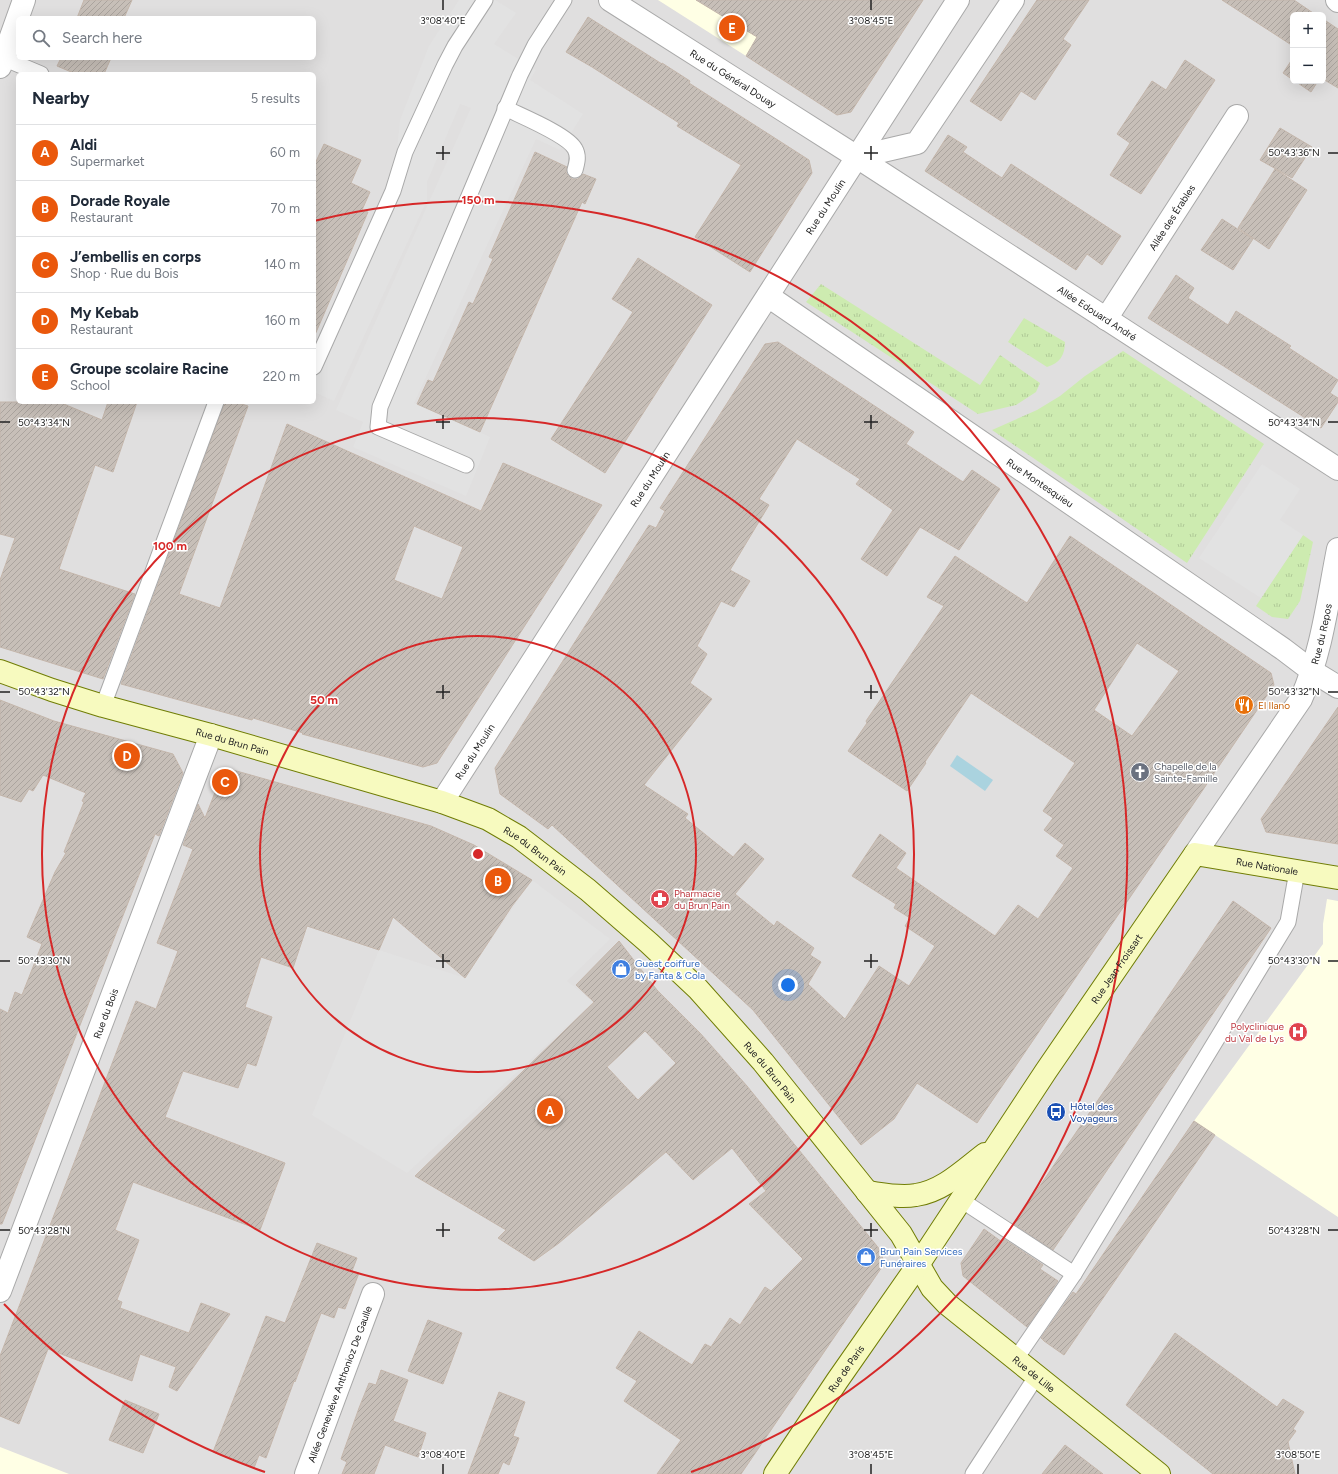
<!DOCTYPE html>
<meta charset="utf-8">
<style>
:root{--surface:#fff;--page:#f6f6f7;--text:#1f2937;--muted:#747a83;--line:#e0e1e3;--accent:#ea580c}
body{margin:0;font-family:Figtree,sans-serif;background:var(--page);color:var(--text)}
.controls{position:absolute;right:12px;top:12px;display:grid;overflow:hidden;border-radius:6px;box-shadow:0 4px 16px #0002}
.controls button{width:36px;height:36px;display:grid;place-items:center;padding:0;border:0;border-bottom:1px solid var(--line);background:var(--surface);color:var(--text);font:20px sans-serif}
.you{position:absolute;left:788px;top:985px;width:14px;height:14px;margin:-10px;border:3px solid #fff;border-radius:50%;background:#1a73e8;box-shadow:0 0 0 6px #1a73e833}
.badge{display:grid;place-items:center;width:26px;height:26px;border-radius:50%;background:var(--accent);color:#fff;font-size:13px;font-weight:700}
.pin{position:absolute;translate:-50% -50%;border:2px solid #fff;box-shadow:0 1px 4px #0006}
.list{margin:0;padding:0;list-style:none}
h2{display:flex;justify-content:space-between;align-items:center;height:52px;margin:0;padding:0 16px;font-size:17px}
h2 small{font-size:13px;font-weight:400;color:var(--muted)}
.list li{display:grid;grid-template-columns:26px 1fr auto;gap:12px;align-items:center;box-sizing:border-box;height:56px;padding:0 16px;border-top:1px solid var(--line)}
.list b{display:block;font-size:15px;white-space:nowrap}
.list p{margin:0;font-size:13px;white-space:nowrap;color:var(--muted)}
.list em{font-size:13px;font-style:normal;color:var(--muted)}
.icon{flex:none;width:22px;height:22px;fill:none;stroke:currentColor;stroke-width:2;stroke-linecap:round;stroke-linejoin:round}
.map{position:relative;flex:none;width:1338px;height:1474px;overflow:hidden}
.search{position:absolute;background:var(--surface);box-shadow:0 4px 16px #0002;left:16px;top:16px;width:300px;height:44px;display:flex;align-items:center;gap:10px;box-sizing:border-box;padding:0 14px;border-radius:6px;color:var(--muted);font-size:15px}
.panel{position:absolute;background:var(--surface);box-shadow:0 4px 16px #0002;left:16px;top:72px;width:300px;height:332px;border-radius:6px}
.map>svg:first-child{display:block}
.residential{fill:#e0dfdf;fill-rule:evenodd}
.education{fill:#ffffe5}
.grass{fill:url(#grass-tufts)}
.parking{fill:#e2e2e2}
.water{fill:#aad3df}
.building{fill:url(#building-hatch);stroke:#c4b6ab;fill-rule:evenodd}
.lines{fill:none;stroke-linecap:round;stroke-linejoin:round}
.lane-casing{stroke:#a9a9a9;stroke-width:17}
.street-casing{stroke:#a9a9a9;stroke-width:24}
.secondary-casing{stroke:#707d05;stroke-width:24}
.lane{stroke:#fff;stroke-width:15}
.street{stroke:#fff;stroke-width:22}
.secondary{stroke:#f7fabf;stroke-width:22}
.ticks{fill:none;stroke:#222;stroke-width:1.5}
.ring{fill:none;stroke:#d62828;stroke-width:2}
.labels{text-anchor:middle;stroke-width:3;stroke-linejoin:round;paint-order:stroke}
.street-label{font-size:10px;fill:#222;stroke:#fff}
.food-label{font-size:10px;fill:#c56008;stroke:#fff;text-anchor:start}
.worship-label{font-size:10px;fill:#5b616d;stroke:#fff;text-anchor:start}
.health-label{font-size:10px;fill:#be3a42;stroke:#fff;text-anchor:start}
.shop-label{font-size:10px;fill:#366cbe;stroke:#fff;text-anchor:start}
.transit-label{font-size:10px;fill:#164399;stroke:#fff;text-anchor:start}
.ticks-label{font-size:10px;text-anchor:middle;fill:#222;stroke:#fff;stroke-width:3;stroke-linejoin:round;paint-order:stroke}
.centre{fill:#d62828;stroke:#fff;stroke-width:2}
.ring-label{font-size:12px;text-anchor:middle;font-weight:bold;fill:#d62828;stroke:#fff;stroke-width:3;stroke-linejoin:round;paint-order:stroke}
</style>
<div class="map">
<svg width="1338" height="1474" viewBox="0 0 1338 1474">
<defs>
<pattern id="grass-tufts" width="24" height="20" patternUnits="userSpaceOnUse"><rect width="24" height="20" fill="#cdebb0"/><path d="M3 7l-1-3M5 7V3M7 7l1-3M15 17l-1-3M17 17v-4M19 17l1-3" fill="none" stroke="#b0c997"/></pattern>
<pattern id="building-hatch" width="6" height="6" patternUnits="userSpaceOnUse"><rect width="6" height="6" fill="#c7bfb8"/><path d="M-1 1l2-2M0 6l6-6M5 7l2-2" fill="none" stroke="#aba49e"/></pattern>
</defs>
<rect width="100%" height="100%" fill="#f2efe9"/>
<path class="residential" d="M0,0h1338v1474h-1338zM1293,15h30v66h-30zM18,18h296v40h-296zM18,74h296v328h-296z"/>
<g class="education">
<polygon points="658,0 778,0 746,56"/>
<polygon points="1327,899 1338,901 1338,1217 1194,1121 1323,944 1323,924"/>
<polygon points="0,1447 69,1474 0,1474"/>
</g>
<g class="grass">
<polygon points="821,284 980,385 1000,355 1040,383 1036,392 1016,405 978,414 806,302"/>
<path d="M1024,318l41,24c0,13 -5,21 -18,25l-39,-25z"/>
<polygon points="1123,351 1264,444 1187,563 992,430 1037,410 1060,396 1085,376"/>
<polygon points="1303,535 1313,542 1300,601 1288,619 1272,617 1256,606"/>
</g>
<g class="parking">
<polygon points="459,0 495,0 516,13 494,44 536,70 530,80 583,114 560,150 536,139 414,403 490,437 466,496 353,447 363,422 336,410 471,108 460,104 427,182 427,200 334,401 314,392 314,368 393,191 400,120 429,46"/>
<polygon points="1262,464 1300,489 1280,520 1303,535 1261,598 1199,558"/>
<polygon points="532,880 610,939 567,981 593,1002 407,1173 312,1115 379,950 465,978"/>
</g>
<polygon class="water" points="957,755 993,780 985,791 950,766"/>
<g class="building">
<polygon points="84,0 132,0 124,18 77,18"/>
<polygon points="696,0 923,0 851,112 837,115 746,56 757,37"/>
<polygon points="1037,0 1089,0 1063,39 1071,45 1035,100 1021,91 1001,121 970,101"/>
<polygon points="1222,0 1294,0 1316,15 1293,15 1293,46"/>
<polygon points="588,17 662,64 662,63 690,81 689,83 809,160 812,173 750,272 695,237 741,165 677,126 679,123 592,67 566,52"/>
<polygon points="1323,19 1338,29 1338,88 1323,79"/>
<polygon points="61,58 111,58 104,74 76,74 57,66"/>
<polygon points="1293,58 1293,80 1283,73"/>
<polygon points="1185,60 1215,80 1141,194 1110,175 1130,143 1117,134 1152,81 1166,90"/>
<polygon points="1295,81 1318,81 1311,92"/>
<polygon points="1280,128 1312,147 1292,178 1260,160"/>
<polygon points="948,135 967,147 963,152 1002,178 1011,164 1121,236 1102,265 1087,254 1076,270 925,171"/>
<polygon points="324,144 361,160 351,183 370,192 362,210 368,212 314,337 314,166"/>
<polygon points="535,152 567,167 566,173 572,179 578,179 583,174 596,179 585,204 582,202 480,432 417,404 428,380 433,382 469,302 473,304 493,259 489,257"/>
<polygon points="1275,169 1307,190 1269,249 1238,228"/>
<polygon points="1222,219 1253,239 1233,270 1201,250"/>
<polygon points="638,258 712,305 605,473 551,439 633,312 612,299"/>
<polygon points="1176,275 1194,288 1188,298 1228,325 1236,311 1291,346 1289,348 1338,380 1330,393 1338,398 1338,402 1321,428 1148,318"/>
<path d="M778,342l136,90 -8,12 57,38 9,-12 28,19 -41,61 -39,-23 -33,49 -26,-17 32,-49 -37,-26 4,-5 -63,-40 -38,60 10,6 -39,65 20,11 -16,26 -13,-6 -24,45 10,8 -17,29 22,16 -68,86 44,29 -3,4 48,39 12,-14 19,16 -29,35 39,32 3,-5 37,27 -4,7 11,7 -13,22 37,35 34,-53 30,20 26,-40 -30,-20 5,-8 -16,-10 2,-4 -44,-28 28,-42 26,19 -10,15 99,68 23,-31 20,14 35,-51 -17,-12 8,-11 -20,-15 9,-12 -10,-7 32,-48 -104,-70 -46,69 1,1 -19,28 -59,-40 19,-28 -1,-2 78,-115 -17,-9 28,-41 72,47 43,-67 201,137 3,12 -297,438 -60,-40 -23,36 -33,26 -108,-135 -201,-185 -4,4 -48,-35 -5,-26 154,-243 7,3 9,-17 -5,-3 105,-164zM1137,643l42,28 -47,65 -38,-26z"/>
<polygon points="0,402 59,402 102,420 108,402 137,402 113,472 95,465 59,569 135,594 103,679 0,647 0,580 15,538 0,534"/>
<path d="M225,402h10l13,4 -69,188 41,14 67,-184 194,87 22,-48 99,42 -165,258 -14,4 -121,-33 1,-1 -50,-15 -1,2 -131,-36zM414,526l49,21 -21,52 -48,-19z"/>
<polygon points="0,700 54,721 173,754 183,773 159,836 155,834 2,1224 0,1224 0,1009 8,1013 15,992 22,995 42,944 27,937 55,872 66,853 64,852 84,802 82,801 86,793 43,775 33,791 29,789 21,802 0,795"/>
<polygon points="1338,707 1338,844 1266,832 1261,819"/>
<polygon points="233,770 431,826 474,845 532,880 512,906 465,978 393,917 379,950 307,926 293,968 261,957 245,1007 272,1017 256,1066 247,1063 238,1088 183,1071 165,1117 285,1163 260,1230 133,1182 115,1230 139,1240 117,1300 122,1302 120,1308 189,1333 201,1303 230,1314 177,1391 169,1387 176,1367 140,1354 132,1381 48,1349 19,1424 0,1416 0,1356 136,1001 156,1009 178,951 157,943 193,849 183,845 198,804 205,818 221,777"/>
<polygon points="1233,901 1271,928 1053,1250 1014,1224"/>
<path d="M619,941l38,49 43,43 47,53 134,165 3,13 -143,210h-84l24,-34 -57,-39 13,-20 -21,-13 23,-37 53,34 13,-21 6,3 19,-29 10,7 25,-38 6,4 32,-32 -54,-55 17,-13 -34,-43 -39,32 -27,-28 -107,91 -25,18 -36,-23 8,-8 -91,-54 179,-174 -18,-17zM645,1031l31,32 -38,37 -31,-33z"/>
<polygon points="1194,1121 1215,1135 1064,1355 1044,1341 1041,1338 1073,1292 1076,1294"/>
<polygon points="984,1229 1002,1242 1004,1239 1043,1265 1040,1269 1058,1281 1027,1327 963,1276 961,1263"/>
<polygon points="317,1243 357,1258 352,1271 359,1273 345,1309 338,1307 334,1318 321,1313 295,1382 294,1381 266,1458 259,1455 254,1468 213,1452 266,1316 285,1323"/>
<polygon points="428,1320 462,1333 443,1384 408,1371"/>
<polygon points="1175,1333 1277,1407 1283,1399 1304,1412 1293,1429 1296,1431 1288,1442 1295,1474 1213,1474 1126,1405"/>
<polygon points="381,1370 408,1380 393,1421 426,1433 418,1457 385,1445 374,1474 342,1474 347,1462 341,1459 359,1408 369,1383 376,1385"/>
<polygon points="499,1392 525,1402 513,1436 519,1438 509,1465 503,1462 498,1474 468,1474"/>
<polygon points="125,1400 159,1414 143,1453 109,1440"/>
<polygon points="1065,1445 1103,1474 1042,1474"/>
</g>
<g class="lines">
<g class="lane-casing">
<g id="lane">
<polyline points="3,58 41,74"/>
<path d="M505,108c16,8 63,27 70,41 4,7 2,14 0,21"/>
<polyline points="314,367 393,191 405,152 445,65 455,46 485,0"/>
<polyline points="466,465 378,427 380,407 520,75 535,45 564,0"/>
<polyline points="103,706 216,402"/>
<polyline points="961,1200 1074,1274"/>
<polyline points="1015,1360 1074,1274 1288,922 1297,871"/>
<polyline points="973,1474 1036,1377"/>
</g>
</g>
<g class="street-casing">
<g id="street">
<path id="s1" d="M610,0l247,157 481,312"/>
<polyline points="1337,0 1338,1"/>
<polyline points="0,67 24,0"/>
<polyline points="857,157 917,143 1013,0"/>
<path id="s2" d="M768,296l515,353 29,22 26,16"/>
<path id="s3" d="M1106,319l131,-203"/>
<path id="s4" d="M442,802l516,-802"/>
<path id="s5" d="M1195,854l106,-155c21,-47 27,-100 37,-150"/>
<path id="s6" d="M0,1291l211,-556"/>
<path id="s7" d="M306,1474l67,-180"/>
</g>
</g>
<g class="secondary-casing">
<g id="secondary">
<path id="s8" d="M0,671l52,19 51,16 108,29 231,67 46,17 31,18 69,53 61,53 49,46 65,73 138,172 31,54 15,16 212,170"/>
<path d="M867,1192c15,2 33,6 49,3 27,-4 48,-25 69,-41"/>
<path id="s9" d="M775,1474l62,-93 81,-116 128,-194 149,-217 143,24"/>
</g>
</g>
<use href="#lane" class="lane"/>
<use href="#street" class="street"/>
<use href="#secondary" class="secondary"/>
</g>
<path class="ticks" d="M443,0v10M871,0v10M443,146v14M871,146v14M436,153h14M864,153h14M1328,153h10M443,415v14M871,415v14M0,422h10M436,422h14M864,422h14M1328,422h10M443,685v14M871,685v14M0,692h10M436,692h14M864,692h14M1328,692h10M443,954v14M871,954v14M0,961h10M436,961h14M864,961h14M1328,961h10M443,1223v14M871,1223v14M0,1230h10M436,1230h14M864,1230h14M1328,1230h10M443,1464v10M871,1464v10M1298,1464v10"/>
<g class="ring">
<circle cx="478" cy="854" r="218"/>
<circle cx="478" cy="854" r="436"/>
<path d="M265 1472A654 654 0 0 1 4 1304M314 221A654 654 0 0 1 691 1472"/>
</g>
<defs>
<g id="restaurant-disc" transform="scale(1)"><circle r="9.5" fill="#e8710a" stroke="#fff"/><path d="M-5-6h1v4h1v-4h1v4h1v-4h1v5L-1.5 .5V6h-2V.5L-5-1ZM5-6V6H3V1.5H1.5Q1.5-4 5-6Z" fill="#fff"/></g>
<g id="church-disc" transform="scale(1)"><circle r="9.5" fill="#6b7280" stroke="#fff"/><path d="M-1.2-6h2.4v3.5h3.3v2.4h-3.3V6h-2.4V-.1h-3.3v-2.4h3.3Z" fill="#fff"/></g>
<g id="pharmacy-disc" transform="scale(1)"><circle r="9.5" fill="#e0444e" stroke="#fff"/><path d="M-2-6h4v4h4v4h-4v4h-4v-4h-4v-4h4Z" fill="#fff"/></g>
<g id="shop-disc" transform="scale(1)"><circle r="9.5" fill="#3f7fe0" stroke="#fff"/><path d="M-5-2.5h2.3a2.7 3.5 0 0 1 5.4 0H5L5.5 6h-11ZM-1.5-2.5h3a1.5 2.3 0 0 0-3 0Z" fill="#fff"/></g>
<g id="hospital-disc" transform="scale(1)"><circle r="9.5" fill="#e0444e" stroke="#fff"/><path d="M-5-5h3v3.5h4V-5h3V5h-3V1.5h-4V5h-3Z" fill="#fff"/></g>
<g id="bus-disc" transform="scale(1)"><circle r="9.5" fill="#1a4fb4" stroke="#fff"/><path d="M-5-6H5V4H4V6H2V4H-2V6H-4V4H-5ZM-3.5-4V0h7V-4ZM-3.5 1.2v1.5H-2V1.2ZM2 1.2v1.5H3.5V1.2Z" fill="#fff"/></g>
</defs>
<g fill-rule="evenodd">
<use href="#restaurant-disc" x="1244" y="705"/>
<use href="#church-disc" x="1140" y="772"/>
<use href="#pharmacy-disc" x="660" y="899"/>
<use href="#shop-disc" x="621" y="969"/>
<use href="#hospital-disc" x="1298" y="1032"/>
<use href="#bus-disc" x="1056" y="1112"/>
<use href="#shop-disc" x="866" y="1257"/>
</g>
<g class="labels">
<g class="street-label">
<text dy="4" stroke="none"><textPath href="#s1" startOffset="146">Rue du Général Douay</textPath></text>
<text dy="4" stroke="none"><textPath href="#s4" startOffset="708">Rue du Moulin</textPath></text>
<text dy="4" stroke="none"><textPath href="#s3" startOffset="121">Allée des Érables</textPath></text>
<text dy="4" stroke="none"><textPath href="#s1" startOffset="579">Allée Edouard André</textPath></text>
<text dy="4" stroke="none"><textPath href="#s4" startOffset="384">Rue du Moulin</textPath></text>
<text dy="4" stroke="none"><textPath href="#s2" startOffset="330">Rue Montesquieu</textPath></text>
<text dy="4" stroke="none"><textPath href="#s5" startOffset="256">Rue du Repos</textPath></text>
<text dy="4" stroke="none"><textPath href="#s8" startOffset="243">Rue du Brun Pain</textPath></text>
<text dy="4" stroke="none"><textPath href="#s4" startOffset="60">Rue du Moulin</textPath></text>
<text dy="4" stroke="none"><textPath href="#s8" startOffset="567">Rue du Brun Pain</textPath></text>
<text dy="4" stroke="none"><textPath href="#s9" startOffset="822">Rue Nationale</textPath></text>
<text dy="4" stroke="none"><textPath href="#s9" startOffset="610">Rue Jean Froissart</textPath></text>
<text dy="4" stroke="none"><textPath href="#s6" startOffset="297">Rue du Bois</textPath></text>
<text dy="4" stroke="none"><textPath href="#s8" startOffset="891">Rue du Brun Pain</textPath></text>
<text dy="4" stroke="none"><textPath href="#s9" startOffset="127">Rue de Paris</textPath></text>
<text dy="4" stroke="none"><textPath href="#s8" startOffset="1295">Rue de Lille</textPath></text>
<text dy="4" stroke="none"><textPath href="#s7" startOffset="96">Allée Geneviève Anthonioz De Gaulle</textPath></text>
</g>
<g class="food-label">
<text x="1258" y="709">El Ilano</text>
</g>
<g class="worship-label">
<text x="1154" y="770">Chapelle de la<tspan x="1154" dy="12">Sainte-Famille</tspan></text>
</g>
<g class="health-label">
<text x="674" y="897">Pharmacie<tspan x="674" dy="12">du Brun Pain</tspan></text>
<text x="1284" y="1030" text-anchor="end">Polyclinique<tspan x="1284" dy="12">du Val de Lys</tspan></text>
</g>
<g class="shop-label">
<text x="635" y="967">Guest coiffure<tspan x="635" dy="12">by Fanta &amp; Cola</tspan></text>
<text x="880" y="1255">Brun Pain Services<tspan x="880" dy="12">Funéraires</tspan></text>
</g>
<g class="transit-label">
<text x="1070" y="1110">Hôtel des<tspan x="1070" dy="12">Voyageurs</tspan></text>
</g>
</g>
<g class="ticks-label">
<text x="443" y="24">3°08'40"E</text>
<text x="871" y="24">3°08'45"E</text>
<text x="1294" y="156">50°43'36"N</text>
<text x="44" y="426">50°43'34"N</text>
<text x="1294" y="426">50°43'34"N</text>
<text x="44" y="695">50°43'32"N</text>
<text x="1294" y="695">50°43'32"N</text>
<text x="44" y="964">50°43'30"N</text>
<text x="1294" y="964">50°43'30"N</text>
<text x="44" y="1234">50°43'28"N</text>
<text x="1294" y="1234">50°43'28"N</text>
<text x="443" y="1458">3°08'40"E</text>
<text x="871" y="1458">3°08'45"E</text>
<text x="1298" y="1458">3°08'50"E</text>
</g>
<circle cx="478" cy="854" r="6" class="centre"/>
<g class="ring-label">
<text x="478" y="204">150 m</text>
<text x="170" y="550">100 m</text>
<text x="324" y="704">50 m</text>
</g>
</svg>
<div class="controls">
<button>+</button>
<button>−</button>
</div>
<div class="you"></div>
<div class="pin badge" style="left:550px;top:1111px">A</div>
<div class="pin badge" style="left:498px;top:881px">B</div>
<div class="pin badge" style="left:225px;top:782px">C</div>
<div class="pin badge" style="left:127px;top:756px">D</div>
<div class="pin badge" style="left:732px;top:28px">E</div>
<div class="search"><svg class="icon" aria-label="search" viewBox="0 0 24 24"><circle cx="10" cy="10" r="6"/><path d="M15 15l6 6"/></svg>Search here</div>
<section class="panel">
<h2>Nearby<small>5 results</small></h2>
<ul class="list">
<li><span class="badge">A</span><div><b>Aldi</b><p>Supermarket</p></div><em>60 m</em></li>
<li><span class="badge">B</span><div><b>Dorade Royale</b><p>Restaurant</p></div><em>70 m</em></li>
<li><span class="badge">C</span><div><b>J’embellis en corps</b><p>Shop · Rue du Bois</p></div><em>140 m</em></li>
<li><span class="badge">D</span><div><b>My Kebab</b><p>Restaurant</p></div><em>160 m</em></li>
<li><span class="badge">E</span><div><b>Groupe scolaire Racine</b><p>School</p></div><em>220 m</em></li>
</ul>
</section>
</div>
